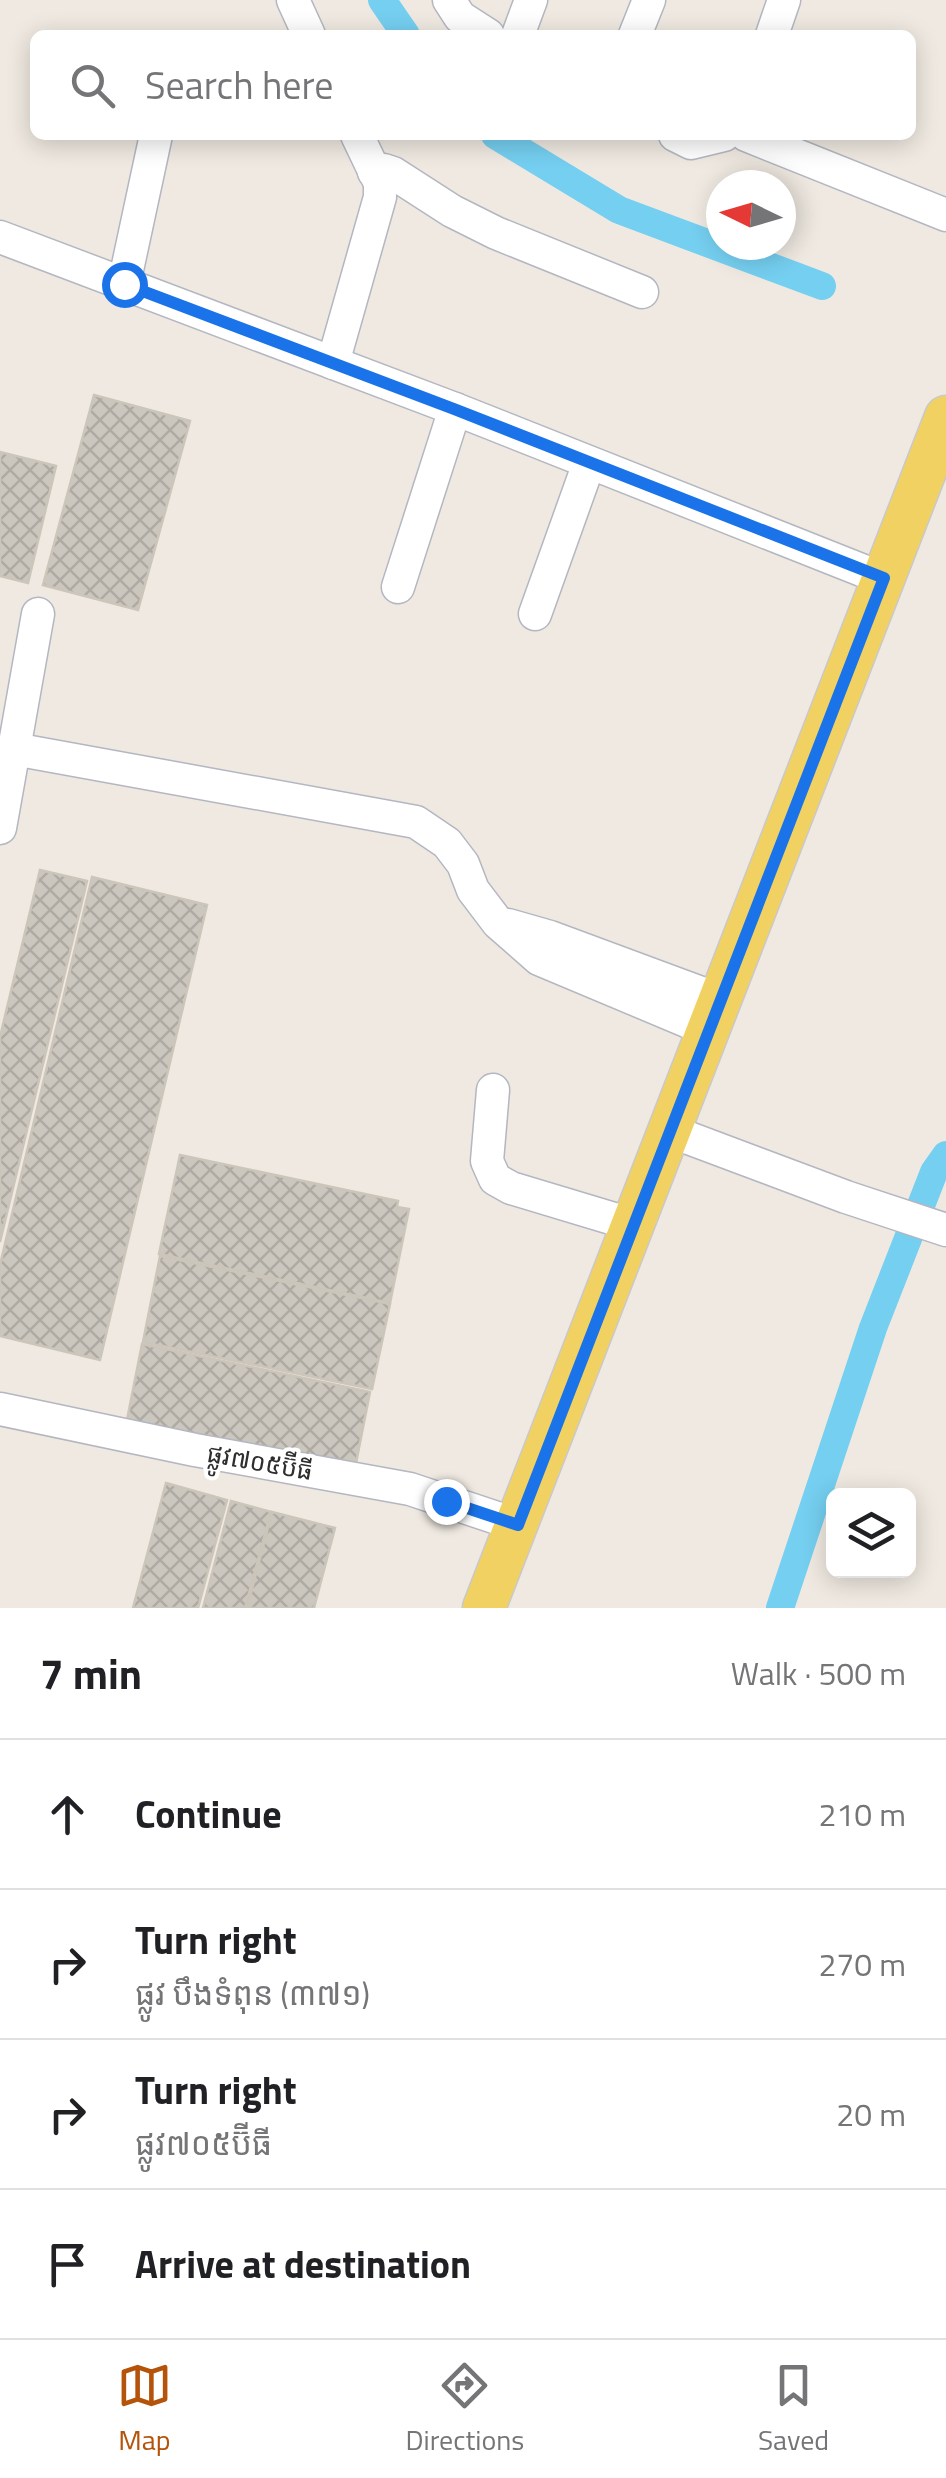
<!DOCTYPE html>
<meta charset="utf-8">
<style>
:root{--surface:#fff;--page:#f2f2f2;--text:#202124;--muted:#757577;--line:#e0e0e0;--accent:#b45309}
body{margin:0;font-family:"Titillium Web","Noto Sans Khmer",sans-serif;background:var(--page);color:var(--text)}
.controls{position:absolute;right:30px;bottom:30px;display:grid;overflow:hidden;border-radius:15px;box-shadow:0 5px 25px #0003}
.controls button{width:90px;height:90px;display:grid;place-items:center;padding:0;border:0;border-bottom:2px solid var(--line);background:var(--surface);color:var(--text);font:50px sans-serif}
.compass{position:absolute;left:706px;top:170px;width:90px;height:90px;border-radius:50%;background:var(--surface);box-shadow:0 5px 25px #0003;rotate:275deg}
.stop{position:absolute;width:30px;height:30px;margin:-22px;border:8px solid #1a73e8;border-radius:50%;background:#fff}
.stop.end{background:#1a73e8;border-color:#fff;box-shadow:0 2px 10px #0008}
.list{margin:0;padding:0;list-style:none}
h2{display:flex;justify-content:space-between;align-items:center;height:130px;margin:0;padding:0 40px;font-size:42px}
h2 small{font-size:32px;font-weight:400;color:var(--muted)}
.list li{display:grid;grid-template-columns:65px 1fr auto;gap:30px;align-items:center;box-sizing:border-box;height:150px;padding:0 40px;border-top:2px solid var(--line)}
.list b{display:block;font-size:38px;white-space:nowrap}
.list p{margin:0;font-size:32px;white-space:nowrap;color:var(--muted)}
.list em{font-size:32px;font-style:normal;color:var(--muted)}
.icon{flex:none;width:55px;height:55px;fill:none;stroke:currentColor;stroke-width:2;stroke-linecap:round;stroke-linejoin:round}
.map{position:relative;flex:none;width:946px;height:1608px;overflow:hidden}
.search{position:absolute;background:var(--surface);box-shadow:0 5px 25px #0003;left:30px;right:30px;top:30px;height:110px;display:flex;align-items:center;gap:25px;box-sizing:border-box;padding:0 35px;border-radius:15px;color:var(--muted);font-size:38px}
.sheet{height:730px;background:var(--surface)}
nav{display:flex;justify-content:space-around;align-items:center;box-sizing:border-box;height:140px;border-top:2px solid var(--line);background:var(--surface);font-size:28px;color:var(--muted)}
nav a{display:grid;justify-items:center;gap:5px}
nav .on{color:var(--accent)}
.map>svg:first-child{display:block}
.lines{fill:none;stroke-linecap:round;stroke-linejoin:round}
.canal{stroke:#75cff0;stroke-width:28}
.building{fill:url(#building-cross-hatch);stroke:#cbc5ba;stroke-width:2.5}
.minor-casing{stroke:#b4b7c1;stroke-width:35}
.major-casing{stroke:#c9c9c9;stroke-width:45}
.minor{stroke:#fff;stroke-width:32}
.major{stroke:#f2d163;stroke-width:42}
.route{stroke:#1a73e8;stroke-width:12}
.labels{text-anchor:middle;stroke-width:8;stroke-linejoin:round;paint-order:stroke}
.street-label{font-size:25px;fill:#2e2e2e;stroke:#fff}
</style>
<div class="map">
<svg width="946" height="1608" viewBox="0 0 946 1608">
<defs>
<pattern id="building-cross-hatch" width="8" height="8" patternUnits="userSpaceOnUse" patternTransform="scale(2.5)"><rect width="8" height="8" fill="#cbc7bf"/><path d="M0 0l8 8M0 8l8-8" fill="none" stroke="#afaba4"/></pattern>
</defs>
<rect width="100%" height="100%" fill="#efe9e1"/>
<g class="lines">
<g class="canal">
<polyline points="382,0 406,35"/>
<polyline points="495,135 619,210 822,286"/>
<polyline points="780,1608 873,1328 934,1172 946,1155"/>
</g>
</g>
<g class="building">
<polygon points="94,395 190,421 138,610 43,585"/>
<polygon points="0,452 56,466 28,583 0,576"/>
<polygon points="40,870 87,881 0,1242 0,1037"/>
<polygon points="92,877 207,905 100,1360 0,1336 0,1265"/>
<polygon points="180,1155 398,1201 397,1207 409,1209 390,1303 159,1254"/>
<polygon points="160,1256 390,1304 372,1389 143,1342"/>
<polygon points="142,1344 370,1392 355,1468 127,1420"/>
<polygon points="166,1483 227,1500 198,1608 133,1608"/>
<polygon points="231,1501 271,1512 245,1608 203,1608"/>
<polygon points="272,1512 335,1528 314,1608 247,1608"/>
</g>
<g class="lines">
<g class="minor-casing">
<g id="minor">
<polyline points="293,0 309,35"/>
<polyline points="449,0 460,17 488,35"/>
<polyline points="518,35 531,0"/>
<polyline points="635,35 649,0"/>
<polyline points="772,35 784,0"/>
<polyline points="675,135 691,143 724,135"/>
<polyline points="746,135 946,215"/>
<polyline points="374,172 384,170 393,173 452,211 496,233 642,292"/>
<polyline points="0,237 455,409 884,579"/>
<polyline points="124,284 156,135"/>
<polyline points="333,363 380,197 380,183 357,135"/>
<polyline points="398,587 455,409"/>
<polyline points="535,614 589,463"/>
<polyline points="14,749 416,822 447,843 463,864 473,890 498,923 539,959 708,1030"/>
<polyline points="0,828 38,614"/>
<polyline points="508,925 550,937 720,1000"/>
<polyline points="493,1090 487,1161 495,1179 511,1188 634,1225"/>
<polyline points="670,1131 846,1197 946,1230"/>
<polyline points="0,1409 195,1450 410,1489 518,1525"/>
</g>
</g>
<g class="major-casing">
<polyline id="major" points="484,1608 946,417"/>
</g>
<use href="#minor" class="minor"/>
<use href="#major" class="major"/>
</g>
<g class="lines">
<polyline class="route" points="124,284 454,409 884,578 518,1525 446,1501"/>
</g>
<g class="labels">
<g class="street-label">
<text transform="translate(260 1462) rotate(10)" y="9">ផ្លូវ៧០៥ប៊ីធី</text>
</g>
</g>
</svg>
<div class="controls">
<button><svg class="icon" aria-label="layers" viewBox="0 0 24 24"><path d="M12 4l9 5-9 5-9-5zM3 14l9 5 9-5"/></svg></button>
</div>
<svg class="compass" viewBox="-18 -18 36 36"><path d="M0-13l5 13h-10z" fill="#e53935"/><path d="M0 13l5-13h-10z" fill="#757577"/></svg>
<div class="stop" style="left:124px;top:284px"></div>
<div class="stop end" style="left:446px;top:1501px"></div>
<div class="search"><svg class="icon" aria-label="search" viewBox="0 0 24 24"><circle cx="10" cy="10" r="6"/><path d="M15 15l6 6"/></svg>Search here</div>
</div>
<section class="sheet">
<h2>7 min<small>Walk · 500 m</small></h2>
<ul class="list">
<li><svg class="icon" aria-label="ahead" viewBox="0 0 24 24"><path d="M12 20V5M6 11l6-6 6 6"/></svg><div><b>Continue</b></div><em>210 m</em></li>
<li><svg class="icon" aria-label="right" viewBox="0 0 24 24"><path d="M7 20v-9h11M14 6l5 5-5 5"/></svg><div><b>Turn right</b><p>ផ្លូវ បឹងទំពុន (៣៧១)</p></div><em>270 m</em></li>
<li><svg class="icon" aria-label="right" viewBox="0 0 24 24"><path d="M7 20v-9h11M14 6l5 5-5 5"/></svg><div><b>Turn right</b><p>ផ្លូវ៧០៥ប៊ីធី</p></div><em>20 m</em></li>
<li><svg class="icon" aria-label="arrive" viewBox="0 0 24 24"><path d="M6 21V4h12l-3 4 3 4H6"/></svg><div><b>Arrive at destination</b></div></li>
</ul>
</section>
<nav>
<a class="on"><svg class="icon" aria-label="map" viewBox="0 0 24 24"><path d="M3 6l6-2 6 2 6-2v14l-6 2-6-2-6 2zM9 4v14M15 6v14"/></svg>Map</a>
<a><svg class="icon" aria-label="directions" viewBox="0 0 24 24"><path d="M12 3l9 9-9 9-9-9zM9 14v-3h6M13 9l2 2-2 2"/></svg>Directions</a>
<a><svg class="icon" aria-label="saved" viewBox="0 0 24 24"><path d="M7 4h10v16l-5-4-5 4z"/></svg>Saved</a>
</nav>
